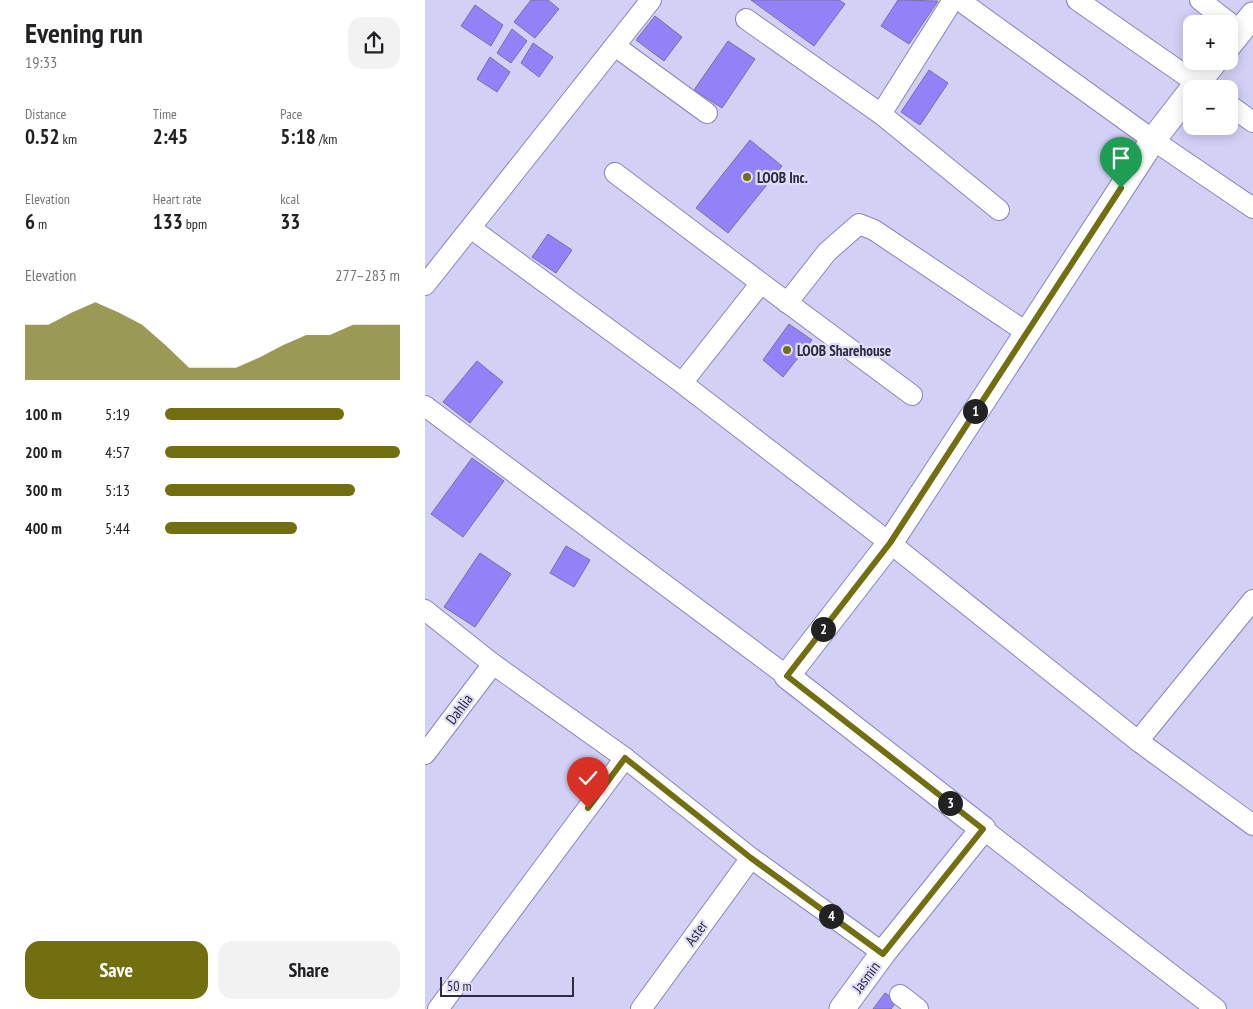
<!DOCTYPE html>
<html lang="en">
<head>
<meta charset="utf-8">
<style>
	:root { --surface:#fff; --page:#f2f2f2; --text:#202124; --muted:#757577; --accent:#716f10 }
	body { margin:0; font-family:"PT Sans Narrow",sans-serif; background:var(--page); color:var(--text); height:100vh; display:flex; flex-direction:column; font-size:19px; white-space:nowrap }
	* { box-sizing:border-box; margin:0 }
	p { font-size:16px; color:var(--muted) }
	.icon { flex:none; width:28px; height:28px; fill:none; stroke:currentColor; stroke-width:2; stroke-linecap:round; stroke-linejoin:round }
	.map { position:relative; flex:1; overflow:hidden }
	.panel { display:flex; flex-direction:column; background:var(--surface); width:425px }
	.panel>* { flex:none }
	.controls { position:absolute; left:758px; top:15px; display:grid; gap:10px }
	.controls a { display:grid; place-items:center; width:55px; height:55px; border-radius:10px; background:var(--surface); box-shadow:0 2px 12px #0003; font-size:25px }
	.scale { position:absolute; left:15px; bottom:12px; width:134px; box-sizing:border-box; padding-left:5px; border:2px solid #2d2b43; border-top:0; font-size:14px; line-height:18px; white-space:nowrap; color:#2d2b43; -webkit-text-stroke:4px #e0def7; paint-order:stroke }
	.pin { position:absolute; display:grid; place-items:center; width:42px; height:42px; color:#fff; margin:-51px -21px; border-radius:50% 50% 50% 0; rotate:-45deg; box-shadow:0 0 5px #0007 }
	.pin .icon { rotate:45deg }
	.km { position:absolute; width:25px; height:25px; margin:-12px; border-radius:50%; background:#222; color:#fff; font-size:14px; line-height:25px; text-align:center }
	.round { display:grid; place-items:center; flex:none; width:52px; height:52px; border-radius:15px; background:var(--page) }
	.overview { display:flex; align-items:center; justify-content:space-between; height:85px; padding:0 25px }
	h1 { font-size:28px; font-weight:700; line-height:38px }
	.stats { display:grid; grid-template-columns:repeat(3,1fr); gap:8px; height:85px; padding:5px 25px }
	.stats div { display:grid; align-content:center }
	.stats b { font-size:21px; font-weight:700 }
	.stats small { font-size:14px; font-weight:400 }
	.stats p { font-size:14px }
	.chart { height:140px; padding:10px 25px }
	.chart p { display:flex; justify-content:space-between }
	.chart svg { width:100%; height:90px; margin-top:5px; fill:var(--accent); opacity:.7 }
	.action { display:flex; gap:10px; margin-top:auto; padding:10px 25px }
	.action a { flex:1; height:58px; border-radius:15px; background:var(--accent); color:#fff; font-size:20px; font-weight:700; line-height:58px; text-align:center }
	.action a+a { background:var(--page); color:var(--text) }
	ul { padding:0 25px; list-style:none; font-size:16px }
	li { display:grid; grid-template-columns:80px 60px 1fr; align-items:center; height:38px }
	li i { height:12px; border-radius:6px; background:var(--accent) }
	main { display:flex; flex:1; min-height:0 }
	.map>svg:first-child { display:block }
</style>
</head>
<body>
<main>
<section class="panel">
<div class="overview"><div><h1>Evening run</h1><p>19:33</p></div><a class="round"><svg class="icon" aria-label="share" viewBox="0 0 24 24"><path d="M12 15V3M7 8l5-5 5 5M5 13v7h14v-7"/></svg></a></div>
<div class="stats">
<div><p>Distance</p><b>0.52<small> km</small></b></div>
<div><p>Time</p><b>2:45</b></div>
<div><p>Pace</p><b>5:18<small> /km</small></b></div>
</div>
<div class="stats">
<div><p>Elevation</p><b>6<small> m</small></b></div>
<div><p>Heart rate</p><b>133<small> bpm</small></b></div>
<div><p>kcal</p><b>33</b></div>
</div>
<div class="chart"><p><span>Elevation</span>277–283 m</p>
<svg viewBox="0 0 160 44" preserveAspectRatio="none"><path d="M0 44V17L10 17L20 11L30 6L40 11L50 17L60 27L70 38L80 38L90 38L100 33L110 27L120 22L130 22L140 17L150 17L160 17V44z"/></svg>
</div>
<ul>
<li><b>100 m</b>5:19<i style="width:76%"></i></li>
<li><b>200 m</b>4:57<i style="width:100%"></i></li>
<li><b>300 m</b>5:13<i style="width:81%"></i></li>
<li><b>400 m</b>5:44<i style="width:56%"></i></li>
</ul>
<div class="action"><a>Save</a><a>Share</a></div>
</section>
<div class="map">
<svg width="828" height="1009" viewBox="0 0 828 1009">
	<rect width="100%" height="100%" fill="#d2d0f5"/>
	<g fill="#9381f7" stroke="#7670a8">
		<path d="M106,0h17l11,9 -24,29 -21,-16z"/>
		<path d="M326,0h88l6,4 -31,42z"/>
		<path d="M473,0l40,1 -29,43 -28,-18z"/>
		<path d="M50,5l28,20 -12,21 -30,-20z"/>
		<path d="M230,16l27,21 -18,24 -28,-21z"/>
		<path d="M87,29l15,12 -16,22 -14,-10z"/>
		<path d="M303,41l27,18 -33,49 -28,-18z"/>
		<path d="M108,43l20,14 -14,20 -18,-14z"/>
		<path d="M65,57l20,15 -13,20 -20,-13z"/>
		<path d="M504,70l19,13 -28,42 -19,-13z"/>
		<path d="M325,140l32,26 -54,67 -32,-25z"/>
		<path d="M123,234l24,16 -16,23 -24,-16z"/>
		<path d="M364,324l23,16 -29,37 -20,-17z"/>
		<path d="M52,361l26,21 -33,41 -27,-21z"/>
		<path d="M47,458l32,23 -41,56 -32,-23z"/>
		<path d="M141,546l24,14 -16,27 -24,-14z"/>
		<path d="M55,553l31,21 -36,53 -31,-20z"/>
		<path d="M460,993l12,8 -6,8h-18z"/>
	</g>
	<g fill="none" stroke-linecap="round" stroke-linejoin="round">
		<defs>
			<g id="minor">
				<path d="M534,0l194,140 100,68"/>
				<path d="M652,0l128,89"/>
				<path d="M775,0l40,31"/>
				<path d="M321,19l135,95 118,96"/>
				<path d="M190,46l92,67"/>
				<path d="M804,105l24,17"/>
				<path d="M456,114l72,-114"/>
				<path d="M190,173l146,110"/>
				<path d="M47,229l210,154 208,160 248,198 115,84"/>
				<path d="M0,285l226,-285"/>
				<path d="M362,303l40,-51 32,-28 15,6 152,102"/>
				<path d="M257,383l79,-100 151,112"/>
				<path d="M0,406l362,270"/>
				<path d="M0,610l68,54 132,94 126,100 132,95"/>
				<path d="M713,741l115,-141"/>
				<path d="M0,754l68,-90"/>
				<path d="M558,829l233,180"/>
				<path d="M475,995l18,14"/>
				<path d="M13,1009l187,-251"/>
				<path d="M216,1009l110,-151"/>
			</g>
			<g id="tertiary">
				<path d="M804,45l24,-30"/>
				<path d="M768,89l22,-28"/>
				<path d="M417,1009l41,-56 100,-124 -196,-153 103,-133 263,-403 38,-49"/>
			</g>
		</defs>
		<use href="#minor" stroke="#8a84be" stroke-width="22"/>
		<use href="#tertiary" stroke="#8a84be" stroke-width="27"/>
		<use href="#minor" stroke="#fff" stroke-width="20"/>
		<use href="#tertiary" stroke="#fff" stroke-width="25"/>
	</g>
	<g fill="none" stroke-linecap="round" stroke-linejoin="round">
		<defs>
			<path id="route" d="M163,808l37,-50 126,100 132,96 100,-125 -196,-153 103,-133 231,-355"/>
		</defs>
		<use href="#route" stroke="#fff" stroke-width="10"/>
		<use href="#route" stroke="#716f10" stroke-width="6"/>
	</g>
	<g fill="#716f10" stroke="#e0def7" stroke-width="2">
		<circle cx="322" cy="177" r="5"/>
		<circle cx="362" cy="350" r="5"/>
	</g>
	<g text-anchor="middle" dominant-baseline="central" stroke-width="4.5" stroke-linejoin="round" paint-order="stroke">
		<g font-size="15" font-weight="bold" fill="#2d2b43" stroke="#e0def7" text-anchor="start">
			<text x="332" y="177">LOOB Inc.</text>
			<text x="372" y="350">LOOB Sharehouse</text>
		</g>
		<g font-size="15" fill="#2d2b43" stroke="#e0def7">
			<text transform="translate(34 709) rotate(-53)">Dahlia</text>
			<text transform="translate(271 933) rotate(-54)">Aster</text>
			<text transform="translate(441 977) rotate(-53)">Jasmin</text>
		</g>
	</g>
</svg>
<div class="controls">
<a>+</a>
<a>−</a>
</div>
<div class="scale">50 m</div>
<div class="pin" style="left:696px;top:188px;background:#1e9e55"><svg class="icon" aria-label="arrive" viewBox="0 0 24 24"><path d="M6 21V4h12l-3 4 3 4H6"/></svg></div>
<div class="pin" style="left:163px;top:808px;background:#d93025"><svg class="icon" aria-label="check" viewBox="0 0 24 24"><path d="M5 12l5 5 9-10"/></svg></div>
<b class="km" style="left:550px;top:411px">1</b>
<b class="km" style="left:398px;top:629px">2</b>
<b class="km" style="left:525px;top:803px">3</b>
<b class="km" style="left:406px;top:916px">4</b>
</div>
</main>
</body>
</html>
